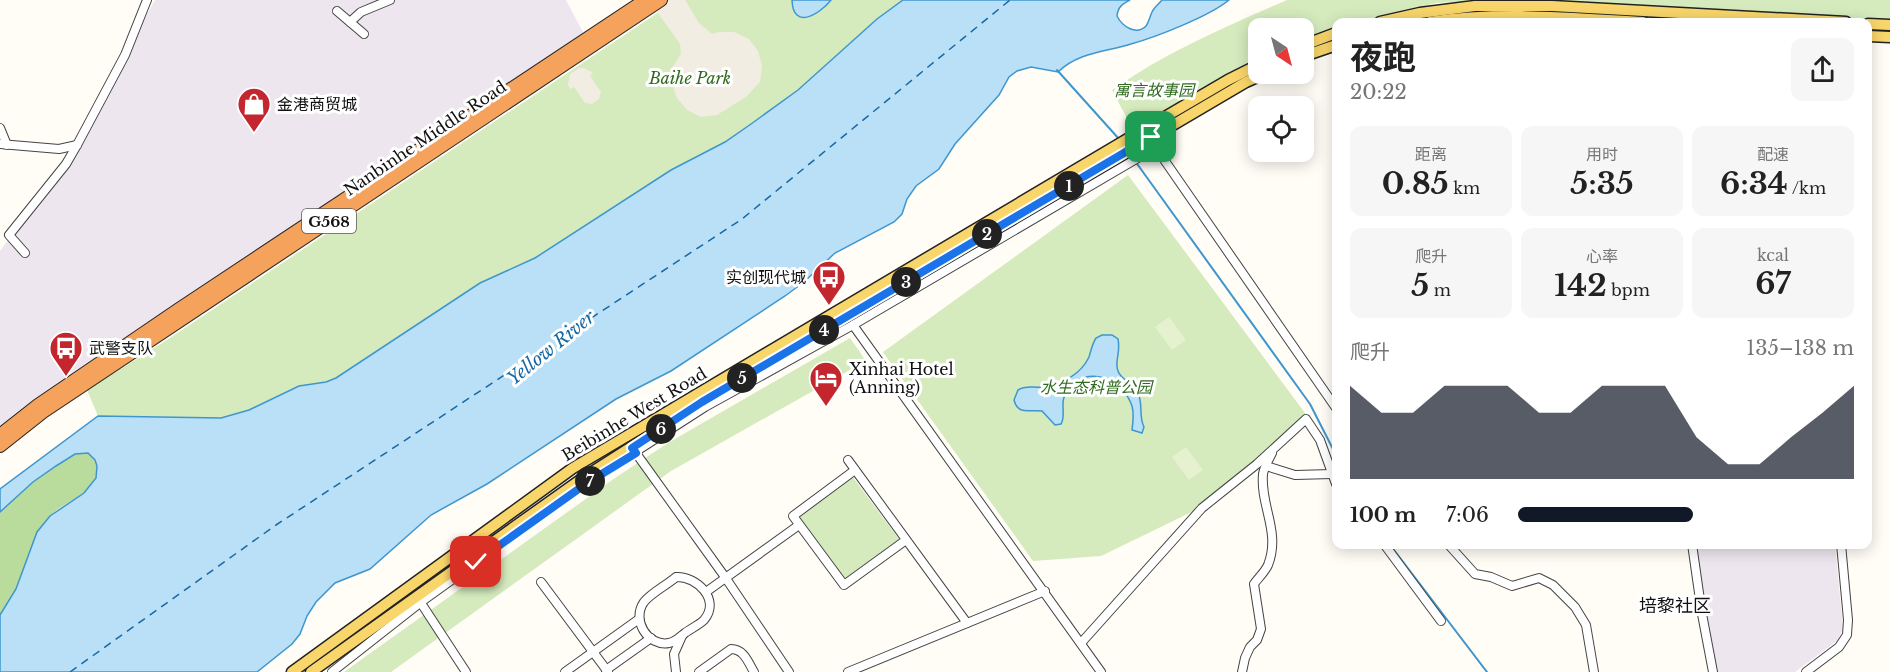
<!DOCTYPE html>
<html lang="zh">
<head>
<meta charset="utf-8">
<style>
	:root { --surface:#fff; --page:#f6f6f6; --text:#222; --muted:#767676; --accent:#111827 }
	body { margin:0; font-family:"Libre Baskerville","Noto Sans SC",serif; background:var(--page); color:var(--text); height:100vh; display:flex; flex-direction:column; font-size:22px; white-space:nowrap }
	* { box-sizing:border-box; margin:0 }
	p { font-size:20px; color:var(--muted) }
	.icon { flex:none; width:33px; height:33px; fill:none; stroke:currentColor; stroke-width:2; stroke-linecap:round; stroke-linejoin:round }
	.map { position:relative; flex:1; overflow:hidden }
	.sheet { position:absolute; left:1332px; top:18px; width:540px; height:531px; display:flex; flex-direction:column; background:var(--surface); border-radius:12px; box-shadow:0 3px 15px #0003 }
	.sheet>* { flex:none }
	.needle { width:39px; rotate:144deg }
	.tools { position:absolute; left:1248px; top:18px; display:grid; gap:12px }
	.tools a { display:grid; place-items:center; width:66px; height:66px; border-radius:12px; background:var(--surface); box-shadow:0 3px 15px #0003; font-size:30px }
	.pin { position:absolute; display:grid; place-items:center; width:51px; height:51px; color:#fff; margin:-26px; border-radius:12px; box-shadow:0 3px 9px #0006 }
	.km { position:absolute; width:30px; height:30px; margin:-15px; border-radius:50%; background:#222; color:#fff; font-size:16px; line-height:30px; text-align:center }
	.round { display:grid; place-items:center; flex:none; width:63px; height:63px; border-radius:12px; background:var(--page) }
	.summary { display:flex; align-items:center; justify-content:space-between; height:102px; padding:0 18px }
	h1 { font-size:33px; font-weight:700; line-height:45px }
	.stats { display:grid; grid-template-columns:repeat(3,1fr); gap:9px; height:102px; padding:6px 18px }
	.stats div { display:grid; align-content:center; border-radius:12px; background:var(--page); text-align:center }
	.stats b { font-size:30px; font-weight:700 }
	.stats small { font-size:16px; font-weight:400 }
	.stats p { font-size:16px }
	.chart { height:168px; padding:12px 18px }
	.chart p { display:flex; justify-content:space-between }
	.chart svg { width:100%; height:108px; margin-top:6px; fill:var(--accent); opacity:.7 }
	ul { padding:0 18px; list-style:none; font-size:20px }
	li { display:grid; grid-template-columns:96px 72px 1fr; align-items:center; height:45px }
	li i { height:15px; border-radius:8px; background:var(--accent) }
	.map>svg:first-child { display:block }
</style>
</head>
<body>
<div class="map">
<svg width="1890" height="672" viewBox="0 0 1890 672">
	<rect width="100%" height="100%" fill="#fffdf5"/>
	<g fill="#eee6ef">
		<path d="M155,0h411l18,34 -584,411v-194l65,-88z"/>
		<path d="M1697,545h138l8,84 -5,11 -43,32h-79l-6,-13z"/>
	</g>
	<g fill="#d5ebbd">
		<path d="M677,0h226l-26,19 -79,71 -47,34 -26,18 -54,28 -136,88 -55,25 -144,95 -10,4 -27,4 -50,24 -28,8 -123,-2 -11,-26 83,-52z"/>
		<path d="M1287,0h212l-63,3 -71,19h-29v8l-32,9v-11h-46v32l-125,70 -21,-40c54,-38 115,-64 175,-90z"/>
		<path d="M1558,0h332v25l-338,-19z"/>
		<path d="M1128,175l180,242 -106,90 -101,49 -68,5 -150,-209z"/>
		<path d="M850,338l16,23 -195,110 -280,201h-47l271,-194 53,-35z"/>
		<path d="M852,476l47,63 -54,39 -46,-62z"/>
	</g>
	<path fill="#b9dc9c" d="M88,453c7,7 12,14 8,24 -8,20 -33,25 -46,39 -19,19 -22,47 -33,71 -4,10 -11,19 -17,28v-103c19,-17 51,-49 74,-58 4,-1 10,-1 14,-1z"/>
	<g fill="#e6f2cf">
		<path d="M1169,317l17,23 -14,10 -17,-23z"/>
		<path d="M1186,447l17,23 -14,10 -17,-23z"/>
	</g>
	<g fill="#f1ede2">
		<path d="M661,0h24l14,23 13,11 7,-2h15l15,7 9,12 4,15 -2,16 -14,15 -29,18 -16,2 -14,-7 -10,-12 -5,-14v-16l9,-14 -1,-10 -27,-38z"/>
		<path d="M579,68h5l9,5 -3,3 11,16 -2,7 -7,5 -7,-1 -11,-16 -4,2 -2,-5 2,-10z"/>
	</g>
	<g fill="#b9e0f7" stroke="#3f96cf" stroke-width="1.5">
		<path d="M792,0h39c-11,14 -38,31 -39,0z"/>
		<path d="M903,0h227c-8,4 -12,7 -13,16 5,10 19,20 29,10 3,-4 4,-10 6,-14 2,-5 7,-8 10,-12h67c-19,16 -73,37 -98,44 -25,8 -53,8 -73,28l-27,-5 -14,4 -8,6 -10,18 -44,49 -16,25 -23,17 -9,13 -5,15 -8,8 -59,31 -31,29 -19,14 -114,75 -55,28 -129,85 -56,31 -61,54 -35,14 -19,19 -9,14 -7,18 -8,10 -35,28h-257v-57l16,-26 21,-57 13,-16 34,-23 12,-15 1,-12 -2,-6 -7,-7 -13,1 -19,12 -23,16 -33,30v-23l98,-73 123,2 28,-8 50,-24 27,-4 10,-4 144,-95 55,-25 136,-88 54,-28 26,-18 47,-34 79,-71z"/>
		<path d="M1102,335h10l6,4c3,14 -4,23 0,32 3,9 15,12 19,20 7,12 1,24 7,36l-2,6 -10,-3c1,-7 2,-17 0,-24 -9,-27 -44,-42 -64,-17 -10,13 -1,26 -7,35l-6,1 -13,-14c-12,-2 -24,5 -28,-11l4,-10c8,-5 15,-2 23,-3 20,-3 39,-11 48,-30 2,-6 3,-13 7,-19z"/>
	</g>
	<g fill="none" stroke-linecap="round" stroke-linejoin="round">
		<g stroke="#3f96cf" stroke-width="2">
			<path d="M1057,70l62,69"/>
			<path d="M1130,154l180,250 26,51"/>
			<path d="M1394,550l93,122"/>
		</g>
		<path stroke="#1768a6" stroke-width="1.5" stroke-dasharray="8 6" stroke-linecap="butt" d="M70,672l206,-147 466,-306 268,-219"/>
		<defs>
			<g id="minor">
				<path d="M337,11l27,23"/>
				<path d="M350,22l11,-10 29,-12"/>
				<path d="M0,128l7,17"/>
				<path d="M1149,134l7,14 180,260"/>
				<path d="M0,144l59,5 18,-4"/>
				<path d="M25,253l-16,-18 57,-71 11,-19 48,-90 22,-55"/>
				<path d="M853,325l248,347"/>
				<path d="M633,449l92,128 64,95"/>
				<path d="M848,460l119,163"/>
				<path d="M1266,466l29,9 37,-1"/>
				<path d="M855,470l-62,46 51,69 62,-45"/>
				<path d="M1384,544l57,77"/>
				<path d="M1448,544l27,30 16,3 21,9 27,-8 14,7 22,22 11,18 8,47"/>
				<path d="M1692,544l10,70 11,58"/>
				<path d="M676,577c21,-1 45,23 28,43 -5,5 -14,9 -19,13 -5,4 -10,9 -16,10 -21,4 -38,-23 -25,-41 7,-9 23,-17 32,-25z"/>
				<path d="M541,582l67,90"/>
				<path d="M706,592l93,-67"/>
				<path d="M419,600l47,72"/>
				<path d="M1081,643l121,-135 55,-44 49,-45 14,21 16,44"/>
				<path d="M606,670l45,-32"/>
				<path d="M332,672l89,-70 166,-119 118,-76 148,-82 290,-170"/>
				<path d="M565,672l74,-53"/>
				<path d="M676,672l-2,-18 8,-18"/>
				<path d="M699,672l32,-23c13,0 17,13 23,23"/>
				<path d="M848,672l197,-81"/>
				<path d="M1242,672l3,-14 5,-11 7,-7 4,-11 -7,-45c4,-6 11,-12 14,-19 13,-33 -8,-59 -5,-91 1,-7 6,-15 9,-21"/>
				<path d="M1806,672l33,-25 8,-12 1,-15 -7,-76"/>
			</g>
			<g id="major">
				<path d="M1380,22l40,-9 55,-7h77l294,16"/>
				<path d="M1430,22c71,-11 142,-4 213,0"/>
				<path d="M1868,24l22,1"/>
				<path d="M1868,36l22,1"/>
				<path d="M1304,45l32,-12"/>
				<path d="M1304,56l32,-11"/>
				<path d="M292,672l281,-204 573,-340 82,-48 30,-15"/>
				<path d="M311,672l272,-194 119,-76 544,-320 18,-8"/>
			</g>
			<g id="highway">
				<path d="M0,435l38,-30 141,-96 466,-309"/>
				<path d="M0,446l43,-34 618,-412"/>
			</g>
		</defs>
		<use href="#minor" stroke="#444" stroke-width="10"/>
		<use href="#major" stroke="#222" stroke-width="13"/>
		<use href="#highway" stroke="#222" stroke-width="14"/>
		<use href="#minor" stroke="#fff" stroke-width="8"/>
		<use href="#major" stroke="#f9d66b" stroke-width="10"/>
		<use href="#highway" stroke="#f5a25d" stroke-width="12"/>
	</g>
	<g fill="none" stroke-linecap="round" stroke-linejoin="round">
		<defs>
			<path id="route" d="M476,562l111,-79 49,-30 -4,-5 70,-46 449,-265"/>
		</defs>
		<use href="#route" stroke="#fff" stroke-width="12"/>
		<use href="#route" stroke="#1a73e8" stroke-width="8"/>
	</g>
	<defs>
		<symbol id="shop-pin" viewBox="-11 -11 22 30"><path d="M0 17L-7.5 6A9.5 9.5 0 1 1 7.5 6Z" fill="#c4262e" stroke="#fff"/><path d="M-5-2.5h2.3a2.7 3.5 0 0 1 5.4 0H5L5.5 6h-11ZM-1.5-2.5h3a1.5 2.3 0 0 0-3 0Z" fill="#fff"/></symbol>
		<symbol id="bus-pin" viewBox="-11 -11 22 30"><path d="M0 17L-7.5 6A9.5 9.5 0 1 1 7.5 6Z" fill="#c4262e" stroke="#fff"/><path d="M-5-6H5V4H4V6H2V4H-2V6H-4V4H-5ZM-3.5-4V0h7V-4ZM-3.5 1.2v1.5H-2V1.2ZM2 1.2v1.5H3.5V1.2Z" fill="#fff"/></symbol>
		<symbol id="hotel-pin" viewBox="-11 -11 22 30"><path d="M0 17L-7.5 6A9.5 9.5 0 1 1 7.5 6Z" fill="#c4262e" stroke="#fff"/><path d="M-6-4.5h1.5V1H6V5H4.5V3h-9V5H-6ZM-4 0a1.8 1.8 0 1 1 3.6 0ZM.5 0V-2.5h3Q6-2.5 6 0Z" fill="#fff"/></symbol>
	</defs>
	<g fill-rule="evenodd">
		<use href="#shop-pin" x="235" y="85" width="38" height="52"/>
		<use href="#bus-pin" x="810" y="258" width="38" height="52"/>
		<use href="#bus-pin" x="47" y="329" width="38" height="52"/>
		<use href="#hotel-pin" x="807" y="359" width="38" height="52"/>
	</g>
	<g text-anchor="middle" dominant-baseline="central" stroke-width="6" stroke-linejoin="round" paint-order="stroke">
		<rect fill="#fff" stroke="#585858" stroke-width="1.5" x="302" y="209" width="54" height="24" rx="4.5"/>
		<g font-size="15" font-weight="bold" fill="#111">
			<text x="329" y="221">G568</text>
		</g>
		<g font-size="16" font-style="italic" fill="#2f6b1f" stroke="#fff">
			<text x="690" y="78">Baihe Park</text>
			<text x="1154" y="90">寓言故事园</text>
			<text x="1096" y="387">水生态科普公园</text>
		</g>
		<g font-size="16" fill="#111" stroke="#fff" text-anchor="start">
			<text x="277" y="104">金港商贸城</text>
			<text x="806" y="277" text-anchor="end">实创现代城</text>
			<text x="89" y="348">武警支队</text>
			<text x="849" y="369">Xinhai Hotel<tspan x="849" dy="18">(Anning)</tspan></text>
		</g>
		<g font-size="16" fill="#111" stroke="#fff">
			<text transform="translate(425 138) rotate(-34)">Nanbinhe Middle Road</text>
			<text transform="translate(634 414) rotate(-31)">Beibinhe West Road</text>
		</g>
		<g font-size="18" font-style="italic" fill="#1768a6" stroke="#fff">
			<text transform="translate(551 348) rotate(-39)">Yellow River</text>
		</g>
		<g font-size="18" fill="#111" stroke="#fff">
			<text x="1675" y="606">培黎社区</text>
		</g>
	</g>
</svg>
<div class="tools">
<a><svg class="needle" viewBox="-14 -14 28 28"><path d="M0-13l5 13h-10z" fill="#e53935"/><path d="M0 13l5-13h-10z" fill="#767676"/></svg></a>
<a><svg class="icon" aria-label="locate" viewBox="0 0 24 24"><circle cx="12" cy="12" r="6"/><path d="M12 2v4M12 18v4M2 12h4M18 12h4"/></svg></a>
</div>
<div class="pin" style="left:1151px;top:137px;background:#1e9e55"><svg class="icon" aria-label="arrive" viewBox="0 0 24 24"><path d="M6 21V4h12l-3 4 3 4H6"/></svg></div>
<div class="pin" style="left:476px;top:562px;background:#d93025"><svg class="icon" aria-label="check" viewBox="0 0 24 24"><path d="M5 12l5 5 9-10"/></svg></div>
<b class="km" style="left:1069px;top:186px">1</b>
<b class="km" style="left:987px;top:234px">2</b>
<b class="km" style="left:906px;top:282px">3</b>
<b class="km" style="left:824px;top:330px">4</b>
<b class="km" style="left:742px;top:378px">5</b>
<b class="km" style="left:661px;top:429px">6</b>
<b class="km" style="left:590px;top:481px">7</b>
<section class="sheet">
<div class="summary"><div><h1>夜跑</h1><p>20:22</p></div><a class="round"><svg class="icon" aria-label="share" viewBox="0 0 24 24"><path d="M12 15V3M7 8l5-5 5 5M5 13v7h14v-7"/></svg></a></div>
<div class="stats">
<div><p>距离</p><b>0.85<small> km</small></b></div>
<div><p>用时</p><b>5:35</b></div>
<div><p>配速</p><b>6:34<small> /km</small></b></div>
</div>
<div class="stats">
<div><p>爬升</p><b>5<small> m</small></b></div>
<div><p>心率</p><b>142<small> bpm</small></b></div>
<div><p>kcal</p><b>67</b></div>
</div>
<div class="chart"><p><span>爬升</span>135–138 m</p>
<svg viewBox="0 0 160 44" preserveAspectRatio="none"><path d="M0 44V6L10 17L20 17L30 6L40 6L50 6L60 17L70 17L80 6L90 6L100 6L110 27L120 38L130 38L140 27L150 17L160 6V44z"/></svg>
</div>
<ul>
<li><b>100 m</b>7:06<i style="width:52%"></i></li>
</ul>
</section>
</div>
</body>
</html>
